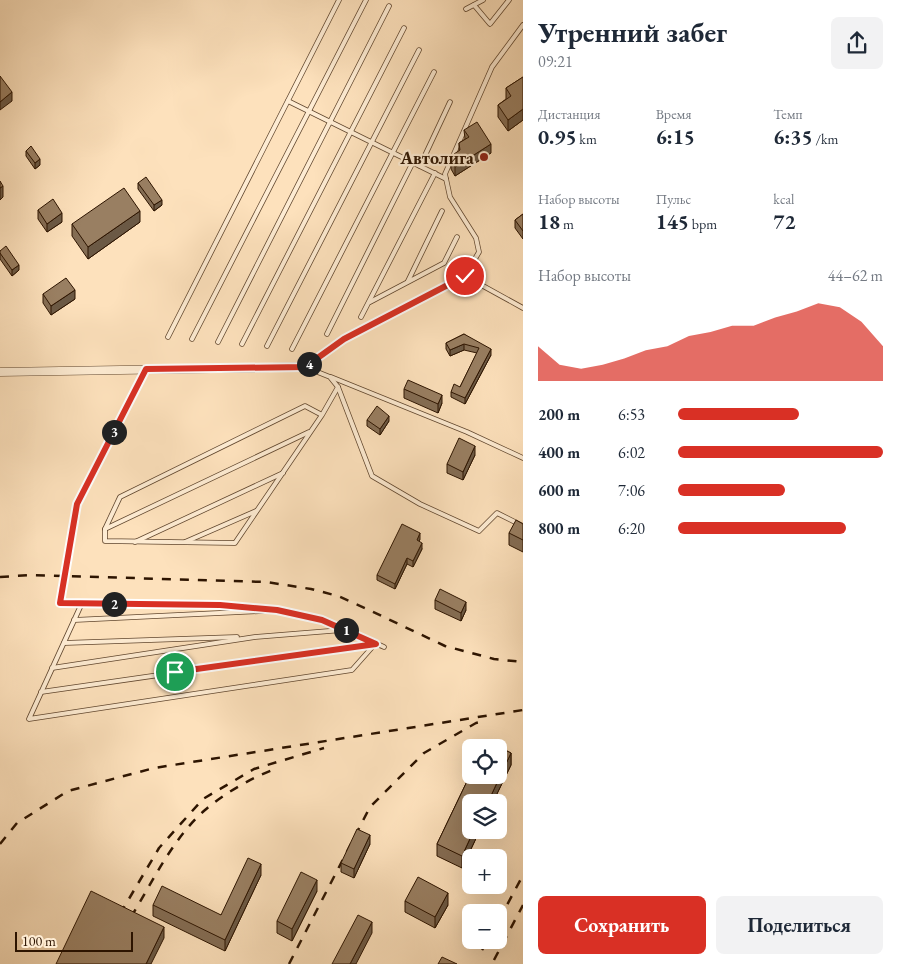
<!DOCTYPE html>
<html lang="ru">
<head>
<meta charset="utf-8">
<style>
	:root { --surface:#fff; --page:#f2f2f3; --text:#1f2937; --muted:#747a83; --accent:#d93025 }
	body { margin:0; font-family:"EB Garamond",serif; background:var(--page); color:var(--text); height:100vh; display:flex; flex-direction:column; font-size:19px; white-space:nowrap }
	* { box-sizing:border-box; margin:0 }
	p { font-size:16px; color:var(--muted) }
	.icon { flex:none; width:28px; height:28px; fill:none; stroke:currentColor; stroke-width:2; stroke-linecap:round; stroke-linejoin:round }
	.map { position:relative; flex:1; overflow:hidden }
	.drawer { display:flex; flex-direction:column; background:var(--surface); width:375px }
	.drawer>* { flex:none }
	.fabs { position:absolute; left:462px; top:739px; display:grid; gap:10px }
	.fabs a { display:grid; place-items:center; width:45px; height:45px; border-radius:8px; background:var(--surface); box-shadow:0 5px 20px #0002; font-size:25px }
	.scale { position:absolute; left:15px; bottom:12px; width:118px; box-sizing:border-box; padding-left:5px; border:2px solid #2d1400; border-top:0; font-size:14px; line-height:18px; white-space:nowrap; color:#2d1400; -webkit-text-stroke:4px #feecd3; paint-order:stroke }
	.pin { position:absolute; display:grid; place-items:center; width:42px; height:42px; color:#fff; margin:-21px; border:2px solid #fff; border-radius:50%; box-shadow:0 1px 5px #0007 }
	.km { position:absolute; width:25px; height:25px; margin:-12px; border-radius:50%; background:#222; color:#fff; font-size:14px; line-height:25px; text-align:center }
	.round { display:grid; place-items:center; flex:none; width:52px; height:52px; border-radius:8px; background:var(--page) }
	.summary { display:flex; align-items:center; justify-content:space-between; height:85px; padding:0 15px }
	h1 { font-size:28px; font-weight:700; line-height:38px }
	.metrics { display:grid; grid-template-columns:repeat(3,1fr); gap:8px; height:85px; padding:5px 15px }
	.metrics div { display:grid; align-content:center }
	.metrics b { font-size:21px; font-weight:700 }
	.metrics small { font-size:14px; font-weight:400 }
	.metrics p { font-size:14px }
	.chart { height:140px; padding:10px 15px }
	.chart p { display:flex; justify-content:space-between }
	.chart svg { width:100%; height:90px; margin-top:5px; fill:var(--accent); opacity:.7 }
	.primary-button { display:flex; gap:10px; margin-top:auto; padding:10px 15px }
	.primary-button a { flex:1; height:58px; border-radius:8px; background:var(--accent); color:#fff; font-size:20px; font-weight:700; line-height:58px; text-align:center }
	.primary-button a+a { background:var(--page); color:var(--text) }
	ul { padding:0 15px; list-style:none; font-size:16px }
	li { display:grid; grid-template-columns:80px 60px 1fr; align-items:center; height:38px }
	li i { height:12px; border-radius:6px; background:var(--accent) }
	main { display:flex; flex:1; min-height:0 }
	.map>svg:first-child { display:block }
</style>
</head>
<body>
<main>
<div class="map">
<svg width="523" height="964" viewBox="0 0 523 964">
	<rect width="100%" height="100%" fill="#fde1bc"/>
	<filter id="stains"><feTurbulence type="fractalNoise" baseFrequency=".004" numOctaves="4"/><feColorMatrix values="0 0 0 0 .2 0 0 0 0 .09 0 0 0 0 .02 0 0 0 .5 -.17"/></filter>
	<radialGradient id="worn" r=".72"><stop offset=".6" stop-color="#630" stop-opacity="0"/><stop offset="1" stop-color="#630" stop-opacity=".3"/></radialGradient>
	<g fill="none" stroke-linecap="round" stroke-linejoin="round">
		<defs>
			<g id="lane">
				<path d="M474,5l16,19 19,-24"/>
				<path d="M466,9l17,-9"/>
				<path d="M288,101l158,78"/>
				<path d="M420,166l30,-64"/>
				<path d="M465,276l58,32"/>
				<path d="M408,281l34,-70"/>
				<path d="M370,302l74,-39 13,-26"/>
				<path d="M361,317l74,-144"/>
				<path d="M327,334l86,-172"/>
				<path d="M168,337l171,-337"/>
				<path d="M192,339l174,-339"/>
				<path d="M218,342l171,-336"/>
				<path d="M242,344l162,-316"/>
				<path d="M267,346l152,-296"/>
				<path d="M292,349l142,-277"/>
				<path d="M305,367l25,10 8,10 -16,28 -87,128 -130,-2v-12l15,-32 185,-91 17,9"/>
				<path d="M305,367l39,-28 121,-63 14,-24 -3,-14 -26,-41 -5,-23 47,-107 31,-42"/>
				<path d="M145,371l-68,133 -17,99c81,1 184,-6 261,17 22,6 43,18 63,27"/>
				<path d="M331,377l136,55 56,26"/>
				<path d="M338,387l34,89 48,28 59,27 18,-18 26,13"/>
				<path d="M105,529l204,-97"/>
				<path d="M135,542l148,-69"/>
				<path d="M185,542l71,-31"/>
				<path d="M82,603l-53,116 323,-49 23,-26"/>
				<path d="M74,620l189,-9"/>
				<path d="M64,643l173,-6"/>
				<path d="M52,668l203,-31 87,-7"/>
				<path d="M41,692l334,-48"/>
			</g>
			<path id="street" d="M0,372l305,-5"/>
		</defs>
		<use href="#lane" stroke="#61472f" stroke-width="5.5"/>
		<use href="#street" stroke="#61472f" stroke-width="9"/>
		<use href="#lane" stroke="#feecd3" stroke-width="4"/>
		<use href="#street" stroke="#feecd3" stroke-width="8"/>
		<g stroke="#2d1400" stroke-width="2.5" stroke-dasharray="9 9" stroke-linecap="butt">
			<path d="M0,577l30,-2 236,7 45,7 27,7 29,13 78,37 49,13 29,3"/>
			<path d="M0,844l17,-21 51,-32 86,-23 369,-58"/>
			<path d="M120,914l39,-66 44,-49 51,-30 70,-21"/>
			<path d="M131,917c22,-36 42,-79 74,-107 18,-16 48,-33 70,-41"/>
			<path d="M499,920l24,-45"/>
			<path d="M482,950l6,-10"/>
			<path d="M494,960l29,-55"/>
			<path d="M289,964l81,-157 54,-54 52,-30 9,-2"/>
		</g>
	</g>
	<g fill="#846d54" stroke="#2d1400">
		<path d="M523,77v43l-15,11 -10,-14v-12l8,-6v-11z"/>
		<path d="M464,130l27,23 -36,23 -4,-7v-9l8,-9v-8l6,-4z"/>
		<path d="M26,151l14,14 -5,4 -9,-13z"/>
		<path d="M138,183l24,22 -8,6 -16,-22z"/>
		<path d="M38,210l24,12 -15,10 -9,-13z"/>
		<path d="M523,214v25l-8,-11v-8z"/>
		<path d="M140,222l-52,37 -16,-23v-12z"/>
		<path d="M0,251l19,19 -7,6 -12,-17z"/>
		<path d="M43,294l32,5 -24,16 -8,-12z"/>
		<path d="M464,334l27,21 -26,49 -14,-7v-5l9,-5 17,-34 -13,-3 -14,6 -4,-7v-6z"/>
		<path d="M404,389l38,14 -4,10 -34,-15z"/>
		<path d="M367,420l22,1 -9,14 -13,-9z"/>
		<path d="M475,455l-12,25 -16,-7v-9z"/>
		<path d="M523,524v28l-14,-7v-12z"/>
		<path d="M420,539l-1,2 3,8 -9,18 -6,-3 -12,25 -18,-9v-5z"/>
		<path d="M435,600l31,10 -5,11 -26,-12z"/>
		<path d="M487,741l24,12v12l-18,37h-22v28h9l-18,38 -25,-12v-12l34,-71v2h28v-27h-15z"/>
		<path d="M370,844l-16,34 -13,-6v-9z"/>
		<path d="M261,875l-36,76 -72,-35v-11l68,10z"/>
		<path d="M317,891l-25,50 -15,-8v-12z"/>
		<path d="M405,901l43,4 -13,23 -30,-16z"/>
	</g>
	<g fill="#6b5945" stroke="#2d1400">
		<path d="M12,92v9l-12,9v-8z"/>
		<path d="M523,109v11l-15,11v-11z"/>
		<path d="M491,144v9l-36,23v-9z"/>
		<path d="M40,159v6l-5,4v-6z"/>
		<path d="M3,186v11l-3,3v-12z"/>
		<path d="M162,200v5l-8,6v-6z"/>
		<path d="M140,211v11l-52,37v-12z"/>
		<path d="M62,213v9l-15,10v-8z"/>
		<path d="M19,265v5l-7,6v-6z"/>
		<path d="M75,290v9l-24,16v-9z"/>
		<path d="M464,344v6l-14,6v-6z"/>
		<path d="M491,349v6l-26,49v-6z"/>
		<path d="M442,395v8l-4,10v-9z"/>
		<path d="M389,416v5l-9,14v-6z"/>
		<path d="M475,446v9l-12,25v-8z"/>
		<path d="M420,533v6l-3,7v-6z"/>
		<path d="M422,543v6l-9,18v-6z"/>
		<path d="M407,558v6l-12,25v-5z"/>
		<path d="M466,602v8l-5,11v-8z"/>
		<path d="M511,753v12l-18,37h-5z"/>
		<path d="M474,830h6l-18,38v-12z"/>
		<path d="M370,835v9l-16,34v-9z"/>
		<path d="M261,864v11l-36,76v-11z"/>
		<path d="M317,880v11l-25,50v-12z"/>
		<path d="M448,893v12l-13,23v-11z"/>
		<path d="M372,922v11l-16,31h-6z"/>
		<path d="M164,927v11l-13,26h-5z"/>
	</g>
	<g fill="#997f62" stroke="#2d1400">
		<path d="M0,76l12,16 -12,10z"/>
		<path d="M523,77v32l-15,11 -10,-15 13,-9 -5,-8z"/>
		<path d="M477,122l14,22 -36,23 -4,-7 3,-6 6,-4 -1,-7 10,-6 -5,-7z"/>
		<path d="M31,146l9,13 -5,4 -9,-12z"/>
		<path d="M146,177l16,23 -8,5 -16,-22z"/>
		<path d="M0,181l3,5 -3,2z"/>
		<path d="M124,188l16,23 -52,36 -16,-23z"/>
		<path d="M53,199l9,14 -15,11 -9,-14z"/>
		<path d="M523,214v17l-8,-11z"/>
		<path d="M6,246l13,19 -7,5 -12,-17v-2z"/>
		<path d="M66,278l9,12 -24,16 -8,-12z"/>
		<path d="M464,334l27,15 -26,49 -14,-6 3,-8 6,3 19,-39 -15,-4 -14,6 -4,-7z"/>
		<path d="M408,380l34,15 -4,9 -34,-15z"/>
		<path d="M377,406l12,10 -9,13 -13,-9z"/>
		<path d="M459,438l16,8 -12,26 -16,-8z"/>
		<path d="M516,520l7,4v16l-14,-7z"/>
		<path d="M402,524l18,9 -3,7 5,3 -9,18 -6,-3 -12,26 -18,-9z"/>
		<path d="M440,589l26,13 -5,11 -26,-13z"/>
		<path d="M487,741l24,12 -23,49h-17v28h3l-12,26 -25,-12 34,-71v2h28v-27h-15z"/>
		<path d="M357,829l13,6 -16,34 -13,-6z"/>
		<path d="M248,858l13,6 -36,76 -72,-35 9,-19 59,29z"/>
		<path d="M301,872l16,8 -25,49 -15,-8z"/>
		<path d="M418,877l30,16 -13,24 -30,-16z"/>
		<path d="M91,891l73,36 -18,37h-90z"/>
		<path d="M358,915l14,7 -22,42h-18z"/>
		<path d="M442,957l15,7h-19z"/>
	</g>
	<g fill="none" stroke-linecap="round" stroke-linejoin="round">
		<defs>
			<path id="route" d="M175,672l201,-28 -54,-24 -45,-10 -57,-5 -160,-2 17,-99 69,-135 159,-2 39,-28 121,-63"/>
		</defs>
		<use href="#route" stroke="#fff" stroke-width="10"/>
		<use href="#route" stroke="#d93025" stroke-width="6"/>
	</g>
	<circle fill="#8f2418" stroke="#feecd3" stroke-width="2" cx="484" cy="157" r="5"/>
	<g text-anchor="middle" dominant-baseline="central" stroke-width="4.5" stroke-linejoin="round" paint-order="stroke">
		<g font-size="18" font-weight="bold" fill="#2d1400" stroke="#feecd3" text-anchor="end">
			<text x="474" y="157">Автолига</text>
		</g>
	</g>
	<rect width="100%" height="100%" filter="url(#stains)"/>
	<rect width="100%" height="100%" fill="url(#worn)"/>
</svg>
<div class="fabs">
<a><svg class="icon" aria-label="locate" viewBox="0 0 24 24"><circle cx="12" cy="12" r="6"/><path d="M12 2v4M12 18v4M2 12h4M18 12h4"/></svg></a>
<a><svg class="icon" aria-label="layers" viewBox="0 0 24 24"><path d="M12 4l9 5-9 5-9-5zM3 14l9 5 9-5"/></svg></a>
<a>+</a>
<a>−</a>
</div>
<div class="scale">100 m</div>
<div class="pin" style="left:175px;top:672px;background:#1e9e55"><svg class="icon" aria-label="arrive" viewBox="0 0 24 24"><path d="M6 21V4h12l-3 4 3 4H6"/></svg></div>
<div class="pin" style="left:465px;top:276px;background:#d93025"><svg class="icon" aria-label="check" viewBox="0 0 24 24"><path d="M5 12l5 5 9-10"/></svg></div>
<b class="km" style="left:346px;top:630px">1</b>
<b class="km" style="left:114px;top:604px">2</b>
<b class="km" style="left:114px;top:432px">3</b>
<b class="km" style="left:309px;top:364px">4</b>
</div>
<section class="drawer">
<div class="summary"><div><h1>Утренний забег</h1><p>09:21</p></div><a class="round"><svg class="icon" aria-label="share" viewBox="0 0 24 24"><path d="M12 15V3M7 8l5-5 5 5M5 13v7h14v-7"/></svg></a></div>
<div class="metrics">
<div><p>Дистанция</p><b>0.95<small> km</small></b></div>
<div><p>Время</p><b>6:15</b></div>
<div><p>Темп</p><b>6:35<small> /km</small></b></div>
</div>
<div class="metrics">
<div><p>Набор высоты</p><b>18<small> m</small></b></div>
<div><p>Пульс</p><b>145<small> bpm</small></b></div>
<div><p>kcal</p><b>72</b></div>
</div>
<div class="chart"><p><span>Набор высоты</span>44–62 m</p>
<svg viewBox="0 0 160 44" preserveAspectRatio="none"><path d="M0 44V27L10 36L20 38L30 36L40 33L50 29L60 27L70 22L80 20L90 17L100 17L110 13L120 10L130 6L140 8L150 15L160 27V44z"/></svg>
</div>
<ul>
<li><b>200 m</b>6:53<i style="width:59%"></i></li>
<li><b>400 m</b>6:02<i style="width:100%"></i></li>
<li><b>600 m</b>7:06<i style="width:52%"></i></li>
<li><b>800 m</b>6:20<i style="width:82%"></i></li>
</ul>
<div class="primary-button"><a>Сохранить</a><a>Поделиться</a></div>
</section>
</main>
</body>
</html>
